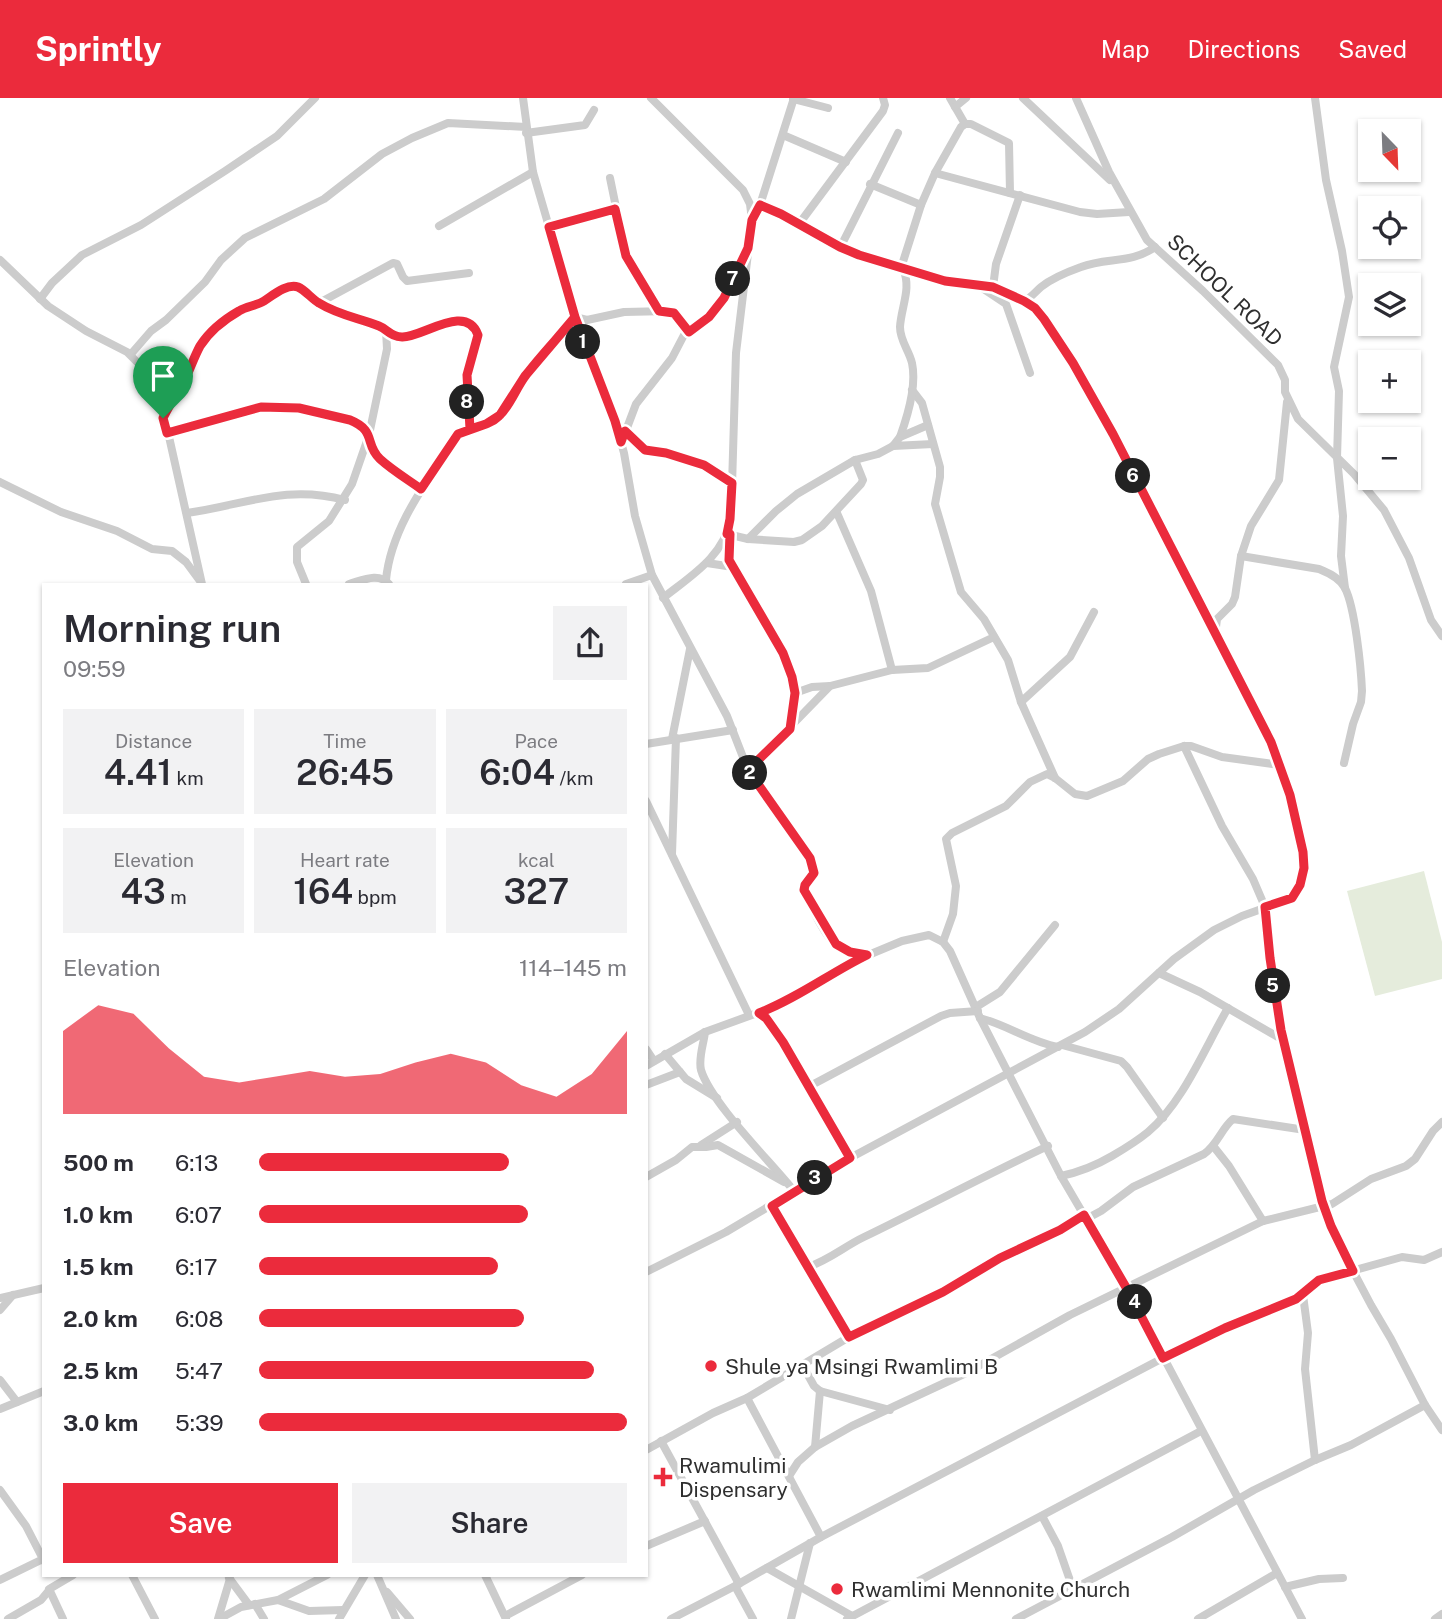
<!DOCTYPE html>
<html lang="en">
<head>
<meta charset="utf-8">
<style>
	:root { --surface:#fff; --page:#f2f2f3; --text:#2b2b33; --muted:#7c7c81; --accent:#eb2b3c }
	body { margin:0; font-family:"Public Sans",sans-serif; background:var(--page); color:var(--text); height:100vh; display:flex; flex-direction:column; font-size:26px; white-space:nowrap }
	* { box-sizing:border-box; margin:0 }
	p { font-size:23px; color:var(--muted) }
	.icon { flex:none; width:38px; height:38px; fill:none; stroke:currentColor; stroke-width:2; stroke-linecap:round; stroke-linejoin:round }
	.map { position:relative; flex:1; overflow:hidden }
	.details { position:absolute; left:42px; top:485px; width:606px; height:994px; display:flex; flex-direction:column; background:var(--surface); border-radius:0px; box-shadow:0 2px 5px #0004 }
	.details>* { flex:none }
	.needle { width:46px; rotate:157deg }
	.tools { position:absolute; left:1358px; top:21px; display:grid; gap:14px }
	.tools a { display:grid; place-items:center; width:63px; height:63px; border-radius:0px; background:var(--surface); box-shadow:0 2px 5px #0004; font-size:35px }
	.pin { position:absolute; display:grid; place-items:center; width:60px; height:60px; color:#fff; margin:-72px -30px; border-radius:50% 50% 50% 0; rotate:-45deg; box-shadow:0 0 7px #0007 }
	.pin .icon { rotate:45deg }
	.km { position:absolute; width:35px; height:35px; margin:-18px; border-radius:50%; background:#222; color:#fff; font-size:19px; line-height:35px; text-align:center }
	.round { display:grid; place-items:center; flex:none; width:74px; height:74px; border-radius:0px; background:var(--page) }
	.headline { display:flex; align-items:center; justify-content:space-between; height:119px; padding:0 21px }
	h1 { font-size:38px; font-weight:600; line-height:52px }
	.metrics { display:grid; grid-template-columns:repeat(3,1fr); gap:10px; height:119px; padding:7px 21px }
	.metrics div { display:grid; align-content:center; border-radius:0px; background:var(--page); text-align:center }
	.metrics b { font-size:35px; font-weight:600 }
	.metrics small { font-size:19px; font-weight:400 }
	.metrics p { font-size:19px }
	.chart { height:196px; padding:14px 21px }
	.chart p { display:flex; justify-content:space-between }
	.chart svg { width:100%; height:126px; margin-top:7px; fill:var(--accent); opacity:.7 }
	.button { display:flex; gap:14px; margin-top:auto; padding:14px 21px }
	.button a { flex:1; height:80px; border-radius:0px; background:var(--accent); color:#fff; font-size:28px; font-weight:600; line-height:80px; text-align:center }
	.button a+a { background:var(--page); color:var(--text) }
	ul { padding:0 21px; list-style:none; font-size:23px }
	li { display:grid; grid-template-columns:112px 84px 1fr; align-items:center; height:52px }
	li i { height:18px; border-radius:9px; background:var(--accent) }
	header { display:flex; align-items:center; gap:42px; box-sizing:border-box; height:98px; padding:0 35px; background:var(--accent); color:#fff }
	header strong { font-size:33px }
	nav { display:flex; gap:38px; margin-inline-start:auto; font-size:24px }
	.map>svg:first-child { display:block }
</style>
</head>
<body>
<header>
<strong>Sprintly</strong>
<nav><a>Map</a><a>Directions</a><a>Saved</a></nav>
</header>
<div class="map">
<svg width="1442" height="1521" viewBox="0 0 1442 1521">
	<rect width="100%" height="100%" fill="#fff"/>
	<path fill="#e5ecdc" d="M1424,773l18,71v37l-67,17 -28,-105z"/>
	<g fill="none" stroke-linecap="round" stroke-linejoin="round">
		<g stroke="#ccc" stroke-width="8">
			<path d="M523,0l10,74 49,168 33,81 9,32 11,63 17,59 75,141 21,54 40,54 25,40 1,9 -10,17c6,15 22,49 35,58 8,5 18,6 28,7"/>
			<path d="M651,0l92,92 7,14 2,16 -16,133 -5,166c-8,38 -39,56 -68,79"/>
			<path d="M950,0l15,26"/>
			<path d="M1023,0l87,82"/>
			<path d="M1076,0l33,74 38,68 56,51 75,74 7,15v12l13,27 56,55 30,36 25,48 22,62 11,16"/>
			<path d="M1315,0l11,82 16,71 7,46 -15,70 5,24 -2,67 6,58 -2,40 4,32"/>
			<path d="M793,1l35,9"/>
			<path d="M955,9l11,-9"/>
			<path d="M526,35l59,-8 9,-15"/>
			<path d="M783,37l63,27"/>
			<path d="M935,75l145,39 17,2 32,-2"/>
			<path d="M610,80l16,78 33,55"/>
			<path d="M870,86l51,21"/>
			<path d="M752,122l8,-15 34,-107"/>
			<path d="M799,126l84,-113 2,-6 -2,-7"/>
			<path d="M439,128l94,-54"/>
			<path d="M549,129l66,-18"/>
			<path d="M840,150l58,-115"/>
			<path d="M0,162l48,46 38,25 41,21 19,19 15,30 41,183"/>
			<path d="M901,170l20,-63 14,-32 26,-46 4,-3h6l38,19 1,50"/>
			<path d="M993,189l3,-23 24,-69"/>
			<path d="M982,190l24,16 24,69"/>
			<path d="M40,201l12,-16 30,-28 59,-30 84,-54 52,-35 38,-38"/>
			<path d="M1024,203c8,-4 11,-9 17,-14 11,-9 26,-15 40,-20 26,-10 50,-3 74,-20"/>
			<path d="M319,205l74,-40 4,1 6,13 4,4 62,-8"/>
			<path d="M388,235c5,2 11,5 17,4 25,-3 47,-27 71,-8l2,11 -11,35 2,54"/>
			<path d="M131,256l20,-23 15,-11 39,-38 16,-22 24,-22 79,-39 58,-45 30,-16 36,-15 78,4"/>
			<path d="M912,292l10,13 18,64v10l-5,27 26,88 23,27 24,41 13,42 34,76"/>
			<path d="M163,320l19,-32 18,-39 10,-13 31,-25 19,-5 30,-17 11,2 18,14 21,11 46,16 1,19 -18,86 -17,49 -23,37 -32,26v15l9,22"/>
			<path d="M625,333l20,19 21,3 38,12 28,18"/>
			<path d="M167,335l94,-26 20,-1 47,8 22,6 14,8 5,7 6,19 46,35"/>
			<path d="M900,339c8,-22 17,-51 12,-74 -3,-13 -12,-22 -12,-36 1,-20 12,-39 3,-58"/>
			<path d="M622,343l14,-37 36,-46 12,-23 25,-18 15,-19 22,-44"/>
			<path d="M893,348l40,-2"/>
			<path d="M0,384l61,30 56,19 35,18 20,2 14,11 14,19"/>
			<path d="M187,415c58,-8 98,-29 158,-13"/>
			<path d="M837,415l34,78 21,79"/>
			<path d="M727,436l21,5 46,3 8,-2 20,-14 39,-42 2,-4 -8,-20"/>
			<path d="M729,437v25l54,93 9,24 3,16 -4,36"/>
			<path d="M748,441l28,-28 21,-17 58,-34 23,-6 15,-8 7,-9 28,-12"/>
			<path d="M1241,458l78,13c10,4 21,9 26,19 10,20 16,79 17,103l-1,11 -8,22 -9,39"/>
			<path d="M707,465l26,4"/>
			<path d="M386,482c5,-53 42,-100 70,-143l9,-6 21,-7 14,-9 25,-39 50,-59 12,3 37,-8 45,-1 9,6 11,15"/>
			<path d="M349,486c14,-4 30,-12 40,0"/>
			<path d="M626,486l26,-9"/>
			<path d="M1215,537l2,-16 15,-15 3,-7 6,-41 10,-30 28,-46 8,-78"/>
			<path d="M795,595l17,-6 18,-1"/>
			<path d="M1021,604l49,-45 24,-45"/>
			<path d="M672,641l18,-90"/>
			<path d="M646,646l87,-14"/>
			<path d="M1184,648l38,80 31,53 12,28 5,51 11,72 43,177 18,43 29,55 20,34 34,66 17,25"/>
			<path d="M748,672l82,-84 62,-16 36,-2 66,-31"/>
			<path d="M646,703l103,214"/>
			<path d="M672,756l4,-116"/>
			<path d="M943,844l10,-28 3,-28 -10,-47 6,-6 54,-27 24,-24 17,-8 8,4 20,16 12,2 36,-15 25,-22 11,-5 25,-8h7l31,11 58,8"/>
			<path d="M1159,875l41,19 83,48"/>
			<path d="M976,909l24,-15 55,-67"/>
			<path d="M759,915l7,5 44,68 40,72"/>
			<path d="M980,920c27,7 51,24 78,29"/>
			<path d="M705,934c-1,11 -7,26 -4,38 10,33 70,92 93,121"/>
			<path d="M1062,947l59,16 6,6 36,51"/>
			<path d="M646,951l8,12"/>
			<path d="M665,956l21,25 31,19"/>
			<path d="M646,968l59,-34 80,-29 69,-42 48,-20 27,-6 14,7 7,9 30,67 81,158 68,116 173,327"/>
			<path d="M646,987l34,-13"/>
			<path d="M810,988l131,-70 9,-3 28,-2"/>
			<path d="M701,1047l36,-23"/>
			<path d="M1214,1049l15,19 34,55"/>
			<path d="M1061,1078c19,-4 34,-10 51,-20 12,-7 25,-15 36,-24 35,-29 57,-85 80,-124"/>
			<path d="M646,1079l30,-17 16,-13h14l12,-2 66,37"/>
			<path d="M772,1108l77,131"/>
			<path d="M1086,1121l15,-8 32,-24 71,-33c14,-10 17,-25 29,-35l72,11"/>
			<path d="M808,1169c21,-7 37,-21 56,-30 62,-30 122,-62 184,-91"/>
			<path d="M646,1174l80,-40 124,-74 235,-126 34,-23 55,-50 40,-29 28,-14 50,-18 8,-13 4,-17 -1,-16 -13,-57 -19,-53 -158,-308 -21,-39 -48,-76c-31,-36 -61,-29 -102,-39 -29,-6 -75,-19 -101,-32 -28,-13 -52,-31 -81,-43"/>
			<path d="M1303,1197l5,38 -3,36 10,91"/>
			<path d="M0,1200l44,-10"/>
			<path d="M0,1212l13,-15"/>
			<path d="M803,1268l11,20 6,5 70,19"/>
			<path d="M0,1282l17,22"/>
			<path d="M747,1300l74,139"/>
			<path d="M0,1311l44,-18"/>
			<path d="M661,1343l78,143"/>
			<path d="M815,1349l5,-56"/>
			<path d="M646,1352l67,-37 34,-15 102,-61 94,-45 57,-34 60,-28 24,-15"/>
			<path d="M789,1378l9,-14 17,-15 37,-21 114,-53 104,-58 193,-94 69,-17 39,-25 35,-13 9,-7 18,-28 9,-9"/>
			<path d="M0,1392l26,36 18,35"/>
			<path d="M1042,1418l16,30 15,43"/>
			<path d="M646,1448l59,-25"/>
			<path d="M767,1470l85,48"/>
			<path d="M132,1477l23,44"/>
			<path d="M377,1477l19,44"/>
			<path d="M485,1477l21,44"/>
			<path d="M229,1480l20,27"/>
			<path d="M0,1482l43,-21"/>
			<path d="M735,1488l18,33"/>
			<path d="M1285,1489l34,-8 24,-1"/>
			<path d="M49,1491l14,30"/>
			<path d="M387,1494l23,27"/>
			<path d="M278,1502l31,11 34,-1"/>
			<path d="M255,1506l9,15"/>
			<path d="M505,1518l77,-41"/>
			<path d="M8,1521l33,-19 10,-12 22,-13"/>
			<path d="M218,1521l12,-40"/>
			<path d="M219,1521l22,-12 37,-7 49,-25"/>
			<path d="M339,1521l26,-44"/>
			<path d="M671,1521l64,-33 86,-49 342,-179 62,-30 71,-29 23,-19 83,-23 22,3 18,-8"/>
			<path d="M791,1521l19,-76"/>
			<path d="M847,1521l354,-188"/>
			<path d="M1016,1521l156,-82 82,-47 61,-30 36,-15 74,-40"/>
			<path d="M1198,1521l79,-46"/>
			<path d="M1435,1521l7,-5"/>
		</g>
	</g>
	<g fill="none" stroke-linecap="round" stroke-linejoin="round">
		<defs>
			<path id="route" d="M163,320l4,15 94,-26 38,1 51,12c27,11 14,24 30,39 12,11 27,20 41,30l37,-55 28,-10 14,-9 25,-39 50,-59 40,104 6,21 4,-11 20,19 21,3 38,12 28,18 -2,36 -3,15h3l-1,26 54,93 9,24 3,16 -5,36 -42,41 62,88 4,15 -9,12 -1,5 32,54 14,8 17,3c-37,18 -69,43 -108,58l7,5 17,24 67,116 -78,48 77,131 94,-45 57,-34 60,-28 24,-15 43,74 36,69 62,-30 71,-29 23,-19 34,-9 -22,-45 -9,-25 -41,-171 -11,-72 -5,-51 27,-9 8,-13 4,-17 -1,-16 -13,-57 -19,-53 -158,-308 -40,-71 -29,-44 -9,-11 -11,-7 -31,-14 -48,-6 -86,-26 -19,-8 -59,-33 -21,-9 -8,15 -4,28 -24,50 -15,19 -20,15 -15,-19 -15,-2 -33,-55 -11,-47 -66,18 26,90c-16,20 -34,38 -49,58 -10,13 -16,31 -27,41 -8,8 -19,10 -29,13l-3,-54 11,-40c-12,-33 -56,3 -76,2 -11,0 -15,-8 -23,-11 -20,-8 -41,-11 -60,-23 -7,-4 -14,-13 -21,-16 -11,-4 -26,9 -34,14 -8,5 -17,5 -25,10 -14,8 -30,21 -39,35 -7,13 -11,27 -18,39 -7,11 -13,21 -19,33"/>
		</defs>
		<use href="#route" stroke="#fff" stroke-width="14"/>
		<use href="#route" stroke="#eb2b3c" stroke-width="9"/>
	</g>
	<g fill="#eb2b3c" stroke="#fff" stroke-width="2.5">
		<circle cx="711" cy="1268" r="7"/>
		<path d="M659.5 1368.5h7v7h7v7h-7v7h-7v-7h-7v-7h7z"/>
		<circle cx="837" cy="1491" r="7"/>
	</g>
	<g text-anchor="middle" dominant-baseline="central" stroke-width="7" stroke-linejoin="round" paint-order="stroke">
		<g font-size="21" fill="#2f2f2f" stroke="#fff">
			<text transform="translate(1225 192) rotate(44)">SCHOOL ROAD</text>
		</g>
		<g font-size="21" fill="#2f2f2f" stroke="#fff" text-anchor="start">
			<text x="725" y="1268">Shule ya Msingi Rwamlimi B</text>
			<text x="679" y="1367">Rwamulimi<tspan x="679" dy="24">Dispensary</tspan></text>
			<text x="851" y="1491">Rwamlimi Mennonite Church</text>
		</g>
	</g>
</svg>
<div class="tools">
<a><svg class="needle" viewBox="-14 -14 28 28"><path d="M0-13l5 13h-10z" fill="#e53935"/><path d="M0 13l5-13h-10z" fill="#7c7c81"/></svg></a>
<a><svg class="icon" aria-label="locate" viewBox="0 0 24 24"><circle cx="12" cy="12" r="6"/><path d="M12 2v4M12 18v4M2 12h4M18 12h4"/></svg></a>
<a><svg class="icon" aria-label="layers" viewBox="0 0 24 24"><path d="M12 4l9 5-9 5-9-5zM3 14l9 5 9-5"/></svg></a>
<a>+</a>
<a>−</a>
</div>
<div class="pin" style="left:163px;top:320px;background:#1e9e55"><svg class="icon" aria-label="arrive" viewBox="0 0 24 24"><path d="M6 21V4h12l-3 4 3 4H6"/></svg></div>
<b class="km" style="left:583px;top:244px">1</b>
<b class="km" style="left:750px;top:675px">2</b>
<b class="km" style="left:815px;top:1080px">3</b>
<b class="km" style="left:1135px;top:1204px">4</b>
<b class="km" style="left:1273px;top:888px">5</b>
<b class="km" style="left:1133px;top:378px">6</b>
<b class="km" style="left:733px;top:181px">7</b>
<b class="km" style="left:467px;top:304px">8</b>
<section class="details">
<div class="headline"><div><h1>Morning run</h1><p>09:59</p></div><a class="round"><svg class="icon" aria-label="share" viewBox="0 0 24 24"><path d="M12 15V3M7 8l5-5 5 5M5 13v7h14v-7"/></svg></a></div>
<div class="metrics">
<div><p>Distance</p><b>4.41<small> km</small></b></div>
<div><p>Time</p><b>26:45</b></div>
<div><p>Pace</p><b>6:04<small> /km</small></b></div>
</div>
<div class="metrics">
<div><p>Elevation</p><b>43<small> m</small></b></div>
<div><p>Heart rate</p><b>164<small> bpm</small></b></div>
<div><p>kcal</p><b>327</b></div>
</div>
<div class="chart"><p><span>Elevation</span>114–145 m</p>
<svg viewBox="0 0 160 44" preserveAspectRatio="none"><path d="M0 44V15L10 6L20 9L30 21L40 31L50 33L60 31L70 29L80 31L90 30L100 26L110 23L120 26L130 34L140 38L150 30L160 15V44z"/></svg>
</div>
<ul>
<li><b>500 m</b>6:13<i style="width:68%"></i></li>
<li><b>1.0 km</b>6:07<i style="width:73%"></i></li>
<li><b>1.5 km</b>6:17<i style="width:65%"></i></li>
<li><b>2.0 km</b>6:08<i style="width:72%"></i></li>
<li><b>2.5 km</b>5:47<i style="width:91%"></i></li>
<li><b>3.0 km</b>5:39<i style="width:100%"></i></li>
</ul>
<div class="button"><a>Save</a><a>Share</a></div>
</section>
</div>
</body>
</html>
